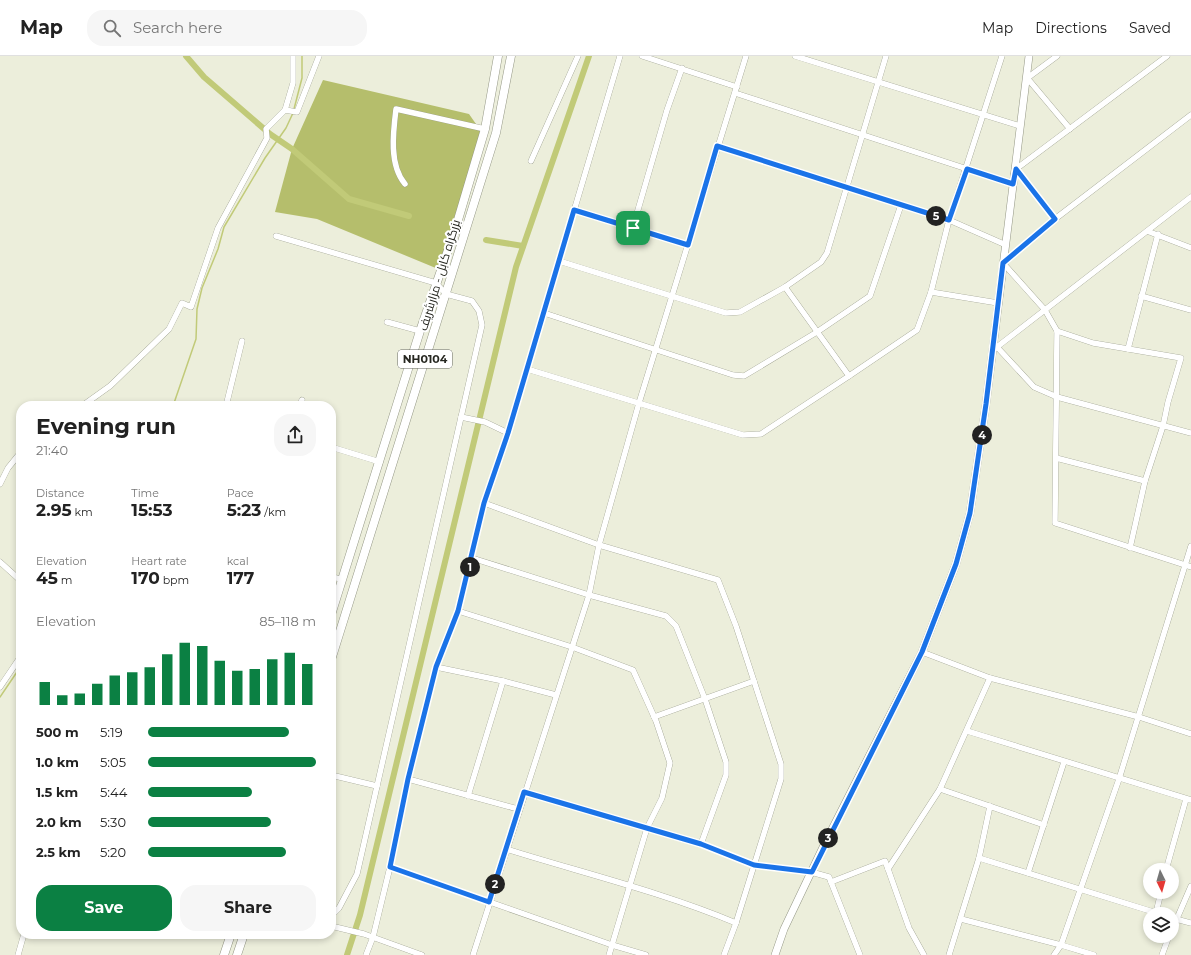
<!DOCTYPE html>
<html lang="en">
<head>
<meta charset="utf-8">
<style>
	:root { --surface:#fff; --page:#f6f6f6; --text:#222; --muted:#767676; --line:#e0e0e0; --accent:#0b8043 }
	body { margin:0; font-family:Montserrat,Cairo,sans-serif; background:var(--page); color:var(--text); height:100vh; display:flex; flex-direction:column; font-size:15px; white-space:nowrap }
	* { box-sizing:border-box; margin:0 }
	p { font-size:13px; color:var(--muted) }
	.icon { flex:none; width:22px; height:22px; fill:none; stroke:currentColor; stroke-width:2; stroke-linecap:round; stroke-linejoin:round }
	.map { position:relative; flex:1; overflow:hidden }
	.details { position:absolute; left:16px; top:345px; width:320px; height:538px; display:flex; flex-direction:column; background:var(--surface); border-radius:16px; box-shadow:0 2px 6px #0003 }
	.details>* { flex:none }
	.needle { width:26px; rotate:175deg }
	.tools { position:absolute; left:1143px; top:807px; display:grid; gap:8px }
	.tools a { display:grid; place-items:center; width:36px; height:36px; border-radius:50%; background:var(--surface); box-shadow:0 2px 6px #0003; font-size:20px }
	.pin { position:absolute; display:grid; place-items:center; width:34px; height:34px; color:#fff; margin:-17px; border-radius:8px; box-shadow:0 2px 6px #0006 }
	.km { position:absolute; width:20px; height:20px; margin:-10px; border-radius:50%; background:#222; color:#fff; font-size:11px; line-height:20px; text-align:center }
	.round { display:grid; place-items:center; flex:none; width:42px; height:42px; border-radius:16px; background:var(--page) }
	.summary { display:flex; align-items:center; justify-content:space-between; height:68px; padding:0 20px }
	h1 { font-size:22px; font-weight:700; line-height:30px }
	.figures { display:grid; grid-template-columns:repeat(3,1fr); gap:6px; height:68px; padding:4px 20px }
	.figures div { display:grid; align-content:center }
	.figures b { font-size:17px; font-weight:700 }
	.figures small { font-size:11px; font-weight:400 }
	.figures p { font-size:11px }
	.chart { height:112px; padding:8px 20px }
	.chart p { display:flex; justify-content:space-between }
	.chart svg { width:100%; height:72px; margin-top:4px; stroke:var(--accent); stroke-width:6 }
	.button { display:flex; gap:8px; margin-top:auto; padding:8px 20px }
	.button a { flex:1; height:46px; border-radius:16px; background:var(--accent); color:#fff; font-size:16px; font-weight:700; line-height:46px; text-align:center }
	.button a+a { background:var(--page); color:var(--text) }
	ul { padding:0 20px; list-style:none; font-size:13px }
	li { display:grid; grid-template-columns:64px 48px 1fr; align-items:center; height:30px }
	li i { height:10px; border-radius:5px; background:var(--accent) }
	header { display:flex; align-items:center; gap:24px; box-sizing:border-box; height:56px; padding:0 20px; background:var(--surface); border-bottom:1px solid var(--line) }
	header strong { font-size:19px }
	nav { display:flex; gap:22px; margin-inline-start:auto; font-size:14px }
	.search { width:280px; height:36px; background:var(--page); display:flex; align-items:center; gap:10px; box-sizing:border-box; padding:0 14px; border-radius:16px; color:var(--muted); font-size:15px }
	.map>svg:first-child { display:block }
</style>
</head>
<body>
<header>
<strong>Map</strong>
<div class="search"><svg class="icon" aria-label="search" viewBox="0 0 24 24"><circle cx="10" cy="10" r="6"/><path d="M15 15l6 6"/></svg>Search here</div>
<nav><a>Map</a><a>Directions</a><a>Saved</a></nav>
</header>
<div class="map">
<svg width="1191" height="899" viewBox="0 0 1191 899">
	<rect width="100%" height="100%" fill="#eceedb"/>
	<path fill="#b5be6c" d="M323,24l146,34 14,20 -40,137 -126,-52 -42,-7 17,-63z"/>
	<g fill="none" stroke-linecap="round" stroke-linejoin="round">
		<g stroke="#c1ca78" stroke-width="1.5">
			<path d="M294,53l8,-31v-22"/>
			<path d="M173,350l23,-67 1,-30 5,-21 16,-39 6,-22 41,-69 21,-30 7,-15"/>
			<path d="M0,641l21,-31"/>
		</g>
		<g stroke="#c1ca78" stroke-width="6">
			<path d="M186,0l18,21 66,57 22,15 57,50 60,17"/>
			<path d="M486,184l37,6"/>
			<path d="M347,899l13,-40 156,-648 73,-211"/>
		</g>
		<defs>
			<g id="minor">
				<path d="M642,0l95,31"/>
				<path d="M795,0l225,70"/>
				<path d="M1026,23l31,-23"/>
				<path d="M1028,23l42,50"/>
				<path d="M735,37l278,91"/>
				<path d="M285,54l12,2 22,-56"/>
				<path d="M1191,59l-136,104 -52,44 42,47 12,21 -2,192 136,44"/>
				<path d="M717,90l232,74 57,25"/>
				<path d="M531,105l47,-105"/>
				<path d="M405,128c-16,-19 -12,-51 -9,-75l89,20"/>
				<path d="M574,154l114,35"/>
				<path d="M1055,163l-39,-50 151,-113"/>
				<path d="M633,171l34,-117 15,-42"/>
				<path d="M1147,175l44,17"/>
				<path d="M276,180l160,47 10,11 26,7 7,10 3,14 -125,549 -18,34 -6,6 -2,9"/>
				<path d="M559,205l167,52 14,-1 45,-25"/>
				<path d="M931,236l67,11"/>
				<path d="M1141,240l50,14"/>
				<path d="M544,257l189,62 11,1 73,-44 53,-36 31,-91"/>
				<path d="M387,266l33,9"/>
				<path d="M1057,275l36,12 88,15 -13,44 -5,24 -18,55 -15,67"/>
				<path d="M997,291l37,40 23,10 134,36"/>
				<path d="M1128,293l30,-115"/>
				<path d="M993,294l198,-153"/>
				<path d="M527,313l216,66 18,-1 88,-58 -64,-89 36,-25 6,-9 59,-197"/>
				<path d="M849,320l68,-46 14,-38 18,-72 53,-164"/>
				<path d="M82,350l28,-20 59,-57 13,-26 9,4 27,-79 49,-90 -1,-9 19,-19 8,-27v-27"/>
				<path d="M226,350l16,-65"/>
				<path d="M299,350l3,-6"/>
				<path d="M461,361l24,5 23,11"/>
				<path d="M331,391l49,15"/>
				<path d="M1056,402l89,23"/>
				<path d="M0,428l8,-16 13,-16"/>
				<path d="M484,447l115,42 119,35 18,46 45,138v15l-45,144 -12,32"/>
				<path d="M472,502l117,37 77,21 10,10 29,73 21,63v13l-25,69"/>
				<path d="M0,506l21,19"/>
				<path d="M331,520l11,4"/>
				<path d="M458,555l114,36 61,23 23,51 14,42 -8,35 -15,30 -38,127"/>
				<path d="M922,596l68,26 149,39 52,17"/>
				<path d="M436,611l67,14 53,14"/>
				<path d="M0,631l21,-31"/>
				<path d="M654,661l100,-36"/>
				<path d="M967,675l224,69"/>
				<path d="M331,719l46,11"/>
				<path d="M408,723l110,30"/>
				<path d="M940,733l104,36"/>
				<path d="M524,736l177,52 53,21 57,7 18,5 31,78"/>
				<path d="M468,740l35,-115"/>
				<path d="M506,793c77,24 156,43 230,74"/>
				<path d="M979,802l181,56"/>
				<path d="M390,811l222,78 34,10"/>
				<path d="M1166,814l20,-71"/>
				<path d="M1028,817l36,-111"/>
				<path d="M831,826l54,-21 3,8"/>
				<path d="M1156,857l5,-21"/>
				<path d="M1172,862l19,5"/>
				<path d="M961,863l100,26 33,10"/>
				<path d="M331,870l33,8 58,21"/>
				<path d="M1172,874l19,-44"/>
				<path d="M18,899l6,-21"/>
				<path d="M366,899l7,-18 17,-70 18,-88 28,-112 22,-56 26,-108 24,-70 112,-377"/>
				<path d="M473,899l116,-360 10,-50 40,-142 107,-347"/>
				<path d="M924,899l-15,-27 -21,-59 52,-80 50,-111"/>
				<path d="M949,899l30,-97 11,-52"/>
				<path d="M1054,899l7,-10 58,-166 72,-233"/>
				<path d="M1162,899l7,-19"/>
			</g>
			<path id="major" d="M775,899l9,-26 41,-86 97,-191 34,-88 14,-51 16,-109 43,-348"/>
			<g id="highway">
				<path d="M331,559l89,-284 35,-101 30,-101 13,-73"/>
				<path d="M331,604l165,-527 15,-77"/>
				<path d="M224,899l7,-21"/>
				<path d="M237,899l7,-21"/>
			</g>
		</defs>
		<use href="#minor" stroke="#939684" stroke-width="6"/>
		<use href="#major" stroke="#939684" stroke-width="8"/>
		<use href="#highway" stroke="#939684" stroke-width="9"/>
		<use href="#minor" stroke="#fff" stroke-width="5.5"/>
		<use href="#major" stroke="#fff" stroke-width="7"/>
		<use href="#highway" stroke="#fff" stroke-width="8"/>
	</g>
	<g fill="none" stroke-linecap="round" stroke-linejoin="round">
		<defs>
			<path id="route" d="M717,90l232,74 18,-51 46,15 3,-15 39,50 -52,44 -17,141 -16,109 -14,51 -34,88 -110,220 -58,-7 -53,-21 -177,-52 -35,110 -99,-35 18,-88 28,-112 22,-56 26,-108 24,-70 66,-223 114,35z"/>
		</defs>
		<use href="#route" stroke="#fff" stroke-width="8"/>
		<use href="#route" stroke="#1a73e8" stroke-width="5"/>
	</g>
	<g text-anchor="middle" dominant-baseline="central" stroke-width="4" stroke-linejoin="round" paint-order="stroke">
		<rect fill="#fff" stroke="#676863" stroke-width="1" x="398" y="294" width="54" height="18" rx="3"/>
		<g font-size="11" font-weight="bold" fill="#262720">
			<text x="425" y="303">NH0104</text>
		</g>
		<g font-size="12" fill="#262720" stroke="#fff">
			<text transform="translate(439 219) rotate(-73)">بزرگراه کابل - مزارشریف</text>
		</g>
	</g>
</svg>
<div class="tools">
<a><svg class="needle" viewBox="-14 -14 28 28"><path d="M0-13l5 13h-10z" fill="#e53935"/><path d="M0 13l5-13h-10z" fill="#767676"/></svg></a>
<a><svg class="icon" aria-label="layers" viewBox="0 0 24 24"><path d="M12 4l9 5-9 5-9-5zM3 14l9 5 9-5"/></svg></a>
</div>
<div class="pin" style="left:633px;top:172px;background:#1e9e55"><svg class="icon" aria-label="arrive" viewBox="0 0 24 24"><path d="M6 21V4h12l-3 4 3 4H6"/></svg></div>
<b class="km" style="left:470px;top:511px">1</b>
<b class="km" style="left:495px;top:828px">2</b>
<b class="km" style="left:828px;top:782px">3</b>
<b class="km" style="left:982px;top:379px">4</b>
<b class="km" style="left:936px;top:160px">5</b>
<section class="details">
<div class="summary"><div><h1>Evening run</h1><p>21:40</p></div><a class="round"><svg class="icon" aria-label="share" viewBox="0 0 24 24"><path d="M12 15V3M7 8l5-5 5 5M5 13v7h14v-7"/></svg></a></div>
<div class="figures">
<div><p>Distance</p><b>2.95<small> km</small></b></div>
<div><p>Time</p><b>15:53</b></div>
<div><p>Pace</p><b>5:23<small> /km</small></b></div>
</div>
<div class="figures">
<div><p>Elevation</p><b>45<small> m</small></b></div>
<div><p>Heart rate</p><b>170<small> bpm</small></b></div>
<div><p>kcal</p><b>177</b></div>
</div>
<div class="chart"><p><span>Elevation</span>85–118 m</p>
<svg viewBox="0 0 160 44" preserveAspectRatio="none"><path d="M5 44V30M15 44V38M25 44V37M35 44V31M45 44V26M55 44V24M65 44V21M75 44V13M85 44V6M95 44V8M105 44V17M115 44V23M125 44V22M135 44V16M145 44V12M155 44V19"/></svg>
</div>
<ul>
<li><b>500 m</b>5:19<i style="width:84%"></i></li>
<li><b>1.0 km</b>5:05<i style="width:100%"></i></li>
<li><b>1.5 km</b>5:44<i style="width:62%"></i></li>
<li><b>2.0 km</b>5:30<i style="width:73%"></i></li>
<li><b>2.5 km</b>5:20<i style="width:82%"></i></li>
</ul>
<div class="button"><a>Save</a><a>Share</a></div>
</section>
</div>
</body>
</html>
